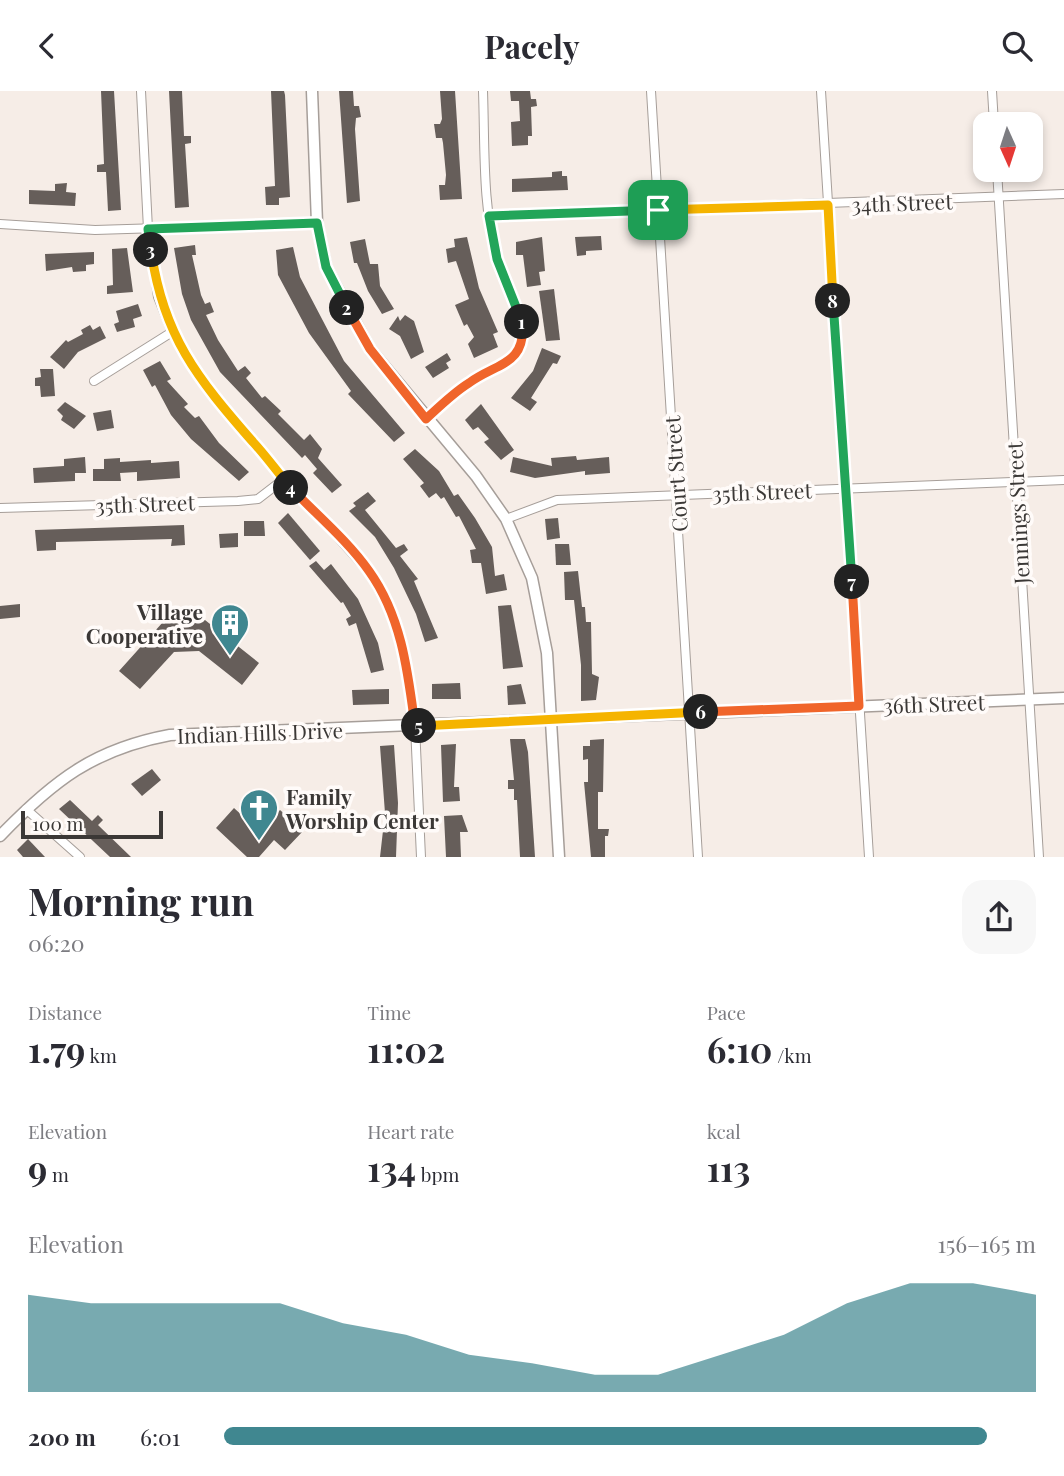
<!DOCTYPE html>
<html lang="en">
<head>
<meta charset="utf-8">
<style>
	:root { --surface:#fff; --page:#f7f7f7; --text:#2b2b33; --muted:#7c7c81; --accent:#408790 }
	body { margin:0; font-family:"Playfair Display",serif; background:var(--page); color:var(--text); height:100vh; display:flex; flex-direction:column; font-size:26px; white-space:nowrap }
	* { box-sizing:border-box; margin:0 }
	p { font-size:23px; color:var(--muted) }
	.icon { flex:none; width:38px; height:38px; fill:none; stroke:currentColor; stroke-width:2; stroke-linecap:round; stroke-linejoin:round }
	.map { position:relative; height:766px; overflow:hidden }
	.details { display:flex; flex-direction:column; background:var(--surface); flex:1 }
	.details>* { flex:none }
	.needle { width:46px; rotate:177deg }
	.tools { position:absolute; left:973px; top:21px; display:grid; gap:14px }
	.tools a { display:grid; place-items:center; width:70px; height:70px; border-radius:14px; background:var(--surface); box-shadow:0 4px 10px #0003; font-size:35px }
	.scale { position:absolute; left:21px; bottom:18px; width:142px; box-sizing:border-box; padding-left:7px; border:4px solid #3b3836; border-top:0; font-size:19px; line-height:24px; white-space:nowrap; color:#3b3836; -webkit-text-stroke:5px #fffbf9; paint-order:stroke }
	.pin { position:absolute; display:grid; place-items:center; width:60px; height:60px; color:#fff; margin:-30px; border-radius:14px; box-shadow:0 4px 10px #0006 }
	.km { position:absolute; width:35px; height:35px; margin:-18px; border-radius:50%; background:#222; color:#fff; font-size:19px; line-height:35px; text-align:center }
	.round { display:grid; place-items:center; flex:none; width:74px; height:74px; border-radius:21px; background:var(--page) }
	.headline { display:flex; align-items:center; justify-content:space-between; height:119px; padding:0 28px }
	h1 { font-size:38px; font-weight:700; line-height:52px }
	.metrics { display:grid; grid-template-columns:repeat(3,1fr); gap:10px; height:119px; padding:7px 28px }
	.metrics div { display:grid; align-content:center }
	.metrics b { font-size:35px; font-weight:700 }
	.metrics small { font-size:19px; font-weight:400 }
	.metrics p { font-size:19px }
	.chart { height:196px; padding:14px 28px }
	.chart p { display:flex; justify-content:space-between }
	.chart svg { width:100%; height:126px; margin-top:7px; fill:var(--accent); opacity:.7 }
	ul { padding:0 28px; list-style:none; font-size:23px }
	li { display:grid; grid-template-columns:112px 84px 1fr; align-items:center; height:52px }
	li i { height:18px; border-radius:9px; background:var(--accent) }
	header { display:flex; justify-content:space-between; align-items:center; height:91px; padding:0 28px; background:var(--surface); font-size:32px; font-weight:700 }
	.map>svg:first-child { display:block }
</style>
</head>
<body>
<header><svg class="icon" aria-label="back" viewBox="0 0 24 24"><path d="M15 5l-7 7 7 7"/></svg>Pacely<svg class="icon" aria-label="search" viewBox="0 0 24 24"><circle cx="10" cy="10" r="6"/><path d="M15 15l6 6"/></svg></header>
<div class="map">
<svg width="1064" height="766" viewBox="0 0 1064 766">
	<rect width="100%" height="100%" fill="#f6ede7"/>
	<g fill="#665e5a">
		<path d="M101,0h13l7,119 -13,1 -2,-39h-9v-7l7,-1z"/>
		<path d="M169,0h13l2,45h7v7l-6,1 4,63 -14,1z"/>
		<path d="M271,0h13l1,4 5,102 -11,1v7h-13l-1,-18 10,-1z"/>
		<path d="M339,0h14l1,15h5l2,11 -5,1 -1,11 5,72 -13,2z"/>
		<path d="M440,0h15l7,108 -22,1 -1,-15h6l1,-10 -3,-32 -1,-5h-6l-2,-14h6l2,-5z"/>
		<path d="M510,0h20l1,8h5l1,7 -6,1 1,29h-4v9l-16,1 -1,-24 9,-1 -1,-20h-8z"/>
		<path d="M562,80v5h5l1,14 -56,2v-13l40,-2v-5z"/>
		<path d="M67,92l-1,9 10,1 -1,13 -46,-2v-14l26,1v-7z"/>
		<path d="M601,145l1,14 -16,1v4l-9,1 -2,-19z"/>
		<path d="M467,146l12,51 19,44 -5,2 5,13 -24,11 -6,-14 6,-7 -7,-13 -3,2 -9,-21 14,-6 -13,-38 -8,2 -2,-14 9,-2 -1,-8z"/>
		<path d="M542,146l3,34 -6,1 2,13 -14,2 -4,-32h-7v-13z"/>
		<path d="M365,148l5,25h8l2,22 14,23 -12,5 -14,-23 -11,-28h-3l-4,-21z"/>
		<path d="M195,154l1,10h-4l9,40 4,9 5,-2 4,10 -8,3 12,25 20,31 7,-5 6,7 -5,5 16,20 3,-2 16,15 -3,3 26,26 6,-6 12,15 -4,9 24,27 -10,8 -19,-20 4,-4 -12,-14 -3,3 -82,-86 -29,-52 -9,-26 -8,-46z"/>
		<path d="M293,156l7,30 44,84 61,72 -11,9 -46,-48 3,-3 -42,-58 -31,-58 -2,-25z"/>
		<path d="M127,157l6,44 -26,2v-8l6,-1 -1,-36z"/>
		<path d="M94,161v12l-8,1v6l-13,1 -1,-5 -26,4 -1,-17z"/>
		<path d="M554,198l6,51 -14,1 -7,-50z"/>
		<path d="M138,213l4,12 -9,3 2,8 -18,5 -3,-8 5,-2 -3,-11z"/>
		<path d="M405,224l9,6 10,31 -13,7 -11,-23 -11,-7 9,-13 2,5z"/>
		<path d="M90,234l3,5 7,-4 6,12 -28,14 -14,17 -14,-12 16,-17 2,2 15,-8 -2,-4z"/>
		<path d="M542,257l19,8 -4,8 -4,-1 -22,35 6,4 -7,9 -19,-13 22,-27z"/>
		<path d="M447,262l4,7 -5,3 3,5 -16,10 -8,-11z"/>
		<path d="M160,270l11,18 -4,2 21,23 -4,3 11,11 4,-2 20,27 30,29 -10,9 -48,-42 -20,-24 -16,-30 -3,2 -9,-17z"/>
		<path d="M40,278h13l2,27 -14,1 -1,-11h-5v-8l6,-1z"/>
		<path d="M65,311l21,14 -12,13 -13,-9 2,-4 -6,-6z"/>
		<path d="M481,313l33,46 -13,10 -17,-18 5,-3 -11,-12 -5,3 -8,-10z"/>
		<path d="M111,319l3,18 -17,3 -4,-18z"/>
		<path d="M415,358l24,22 15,25 4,-2 17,24 17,29 3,29 9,-2 3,16 -21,4 -5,-31h-9l-2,-13 6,-1 -17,-33 -3,1 -12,-20 -3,2 -5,-6 -7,5 -9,-12 4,-3 -21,-24z"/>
		<path d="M576,365l1,4 32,-3 1,16 -25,2v-4l-50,7 -25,-6 3,-15 39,9 -1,-8z"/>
		<path d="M85,366l1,16h-11v8l-41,2 -1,-15 31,-2v-7z"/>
		<path d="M120,367v4l31,-2v3l28,-2 1,17 -43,3v-9l-17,1 1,8h-28v-12h11v-10z"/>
		<path d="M368,401l8,9 -11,9 31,38 8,-4 4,6 -8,6 18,23 -4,2 24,57 -13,4 -9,-28 -22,-46 -19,-31 -26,-26 7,-5 -3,-3z"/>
		<path d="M288,422l32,38 -10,9 -32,-37z"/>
		<path d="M558,427l2,20 -13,2 -2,-21z"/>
		<path d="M244,430h20l1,15h-21z"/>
		<path d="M184,434l1,20 -14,1 1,-7 -116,3v8l-19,1 -2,-21z"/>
		<path d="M238,442v14l-18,1 -1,-14z"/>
		<path d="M555,453h14l2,21h-15z"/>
		<path d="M316,470l8,9 7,-6 27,35 20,44 6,27 -13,3 -15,-50 -7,3 -3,-7 5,-3 -8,-14 -2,1 -32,-37z"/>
		<path d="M578,480l4,36h3l1,15h5l1,52 7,3 -3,23 -15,1v-36l-7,-65h-9l-1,-28z"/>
		<path d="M20,513v13l-20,2v-13z"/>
		<path d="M511,514l12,62 -20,2 -5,-63z"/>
		<path d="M205,529l54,43 -17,22 -43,-34 -25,1 -34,37 -21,-18 44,-49z"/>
		<path d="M460,592l1,16h-29v-15z"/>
		<path d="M521,593l5,20 -18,1 -1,-19z"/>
		<path d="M389,598v15l-36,1 -1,-15z"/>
		<path d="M510,648h15l3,13 7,105h-15l-3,-57h-3v-11h-6v-9h6z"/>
		<path d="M604,648l-1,53h-5v37h11l-1,7h-3v21h-14l-6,-64 -1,-11h4v-23l-5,1v-14h7v-6z"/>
		<path d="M456,653l-2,43h5l1,14 -17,1 -2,-57z"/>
		<path d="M394,654l4,58 -2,54h-16l5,-44 -5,-67z"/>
		<path d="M152,678l9,11 -19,16 -11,-12z"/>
		<path d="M70,709l22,21 6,-6 5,5 -5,5 33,32h-21l-51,-48z"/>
		<path d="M234,717l26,24 20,-22 23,21 -18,19 -11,-10 -15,17h-12l-31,-29z"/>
		<path d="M462,724l6,17h-8l1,25h-15l-2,-41z"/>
		<path d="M28,748l17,18h-22l-6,-7z"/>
	</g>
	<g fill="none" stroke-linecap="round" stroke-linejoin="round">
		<defs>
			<g id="street">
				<path d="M141,0l7,138 10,68 14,35 46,71 151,169 26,47 11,45 9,62 6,131"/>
				<path d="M651,0l47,766"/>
				<path d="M821,0l48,766"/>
				<path d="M992,0l2,33"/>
				<path d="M997,79l42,687"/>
				<path d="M489,125l575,-22"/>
				<path d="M0,133l95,6 222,-7"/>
				<path d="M94,290l78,-49"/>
				<path d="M426,328c14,-13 29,-28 46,-38 15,-10 39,-15 48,-33 14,-26 -15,-60 -22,-86 -16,-54 -13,-115 -15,-171"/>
				<path d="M0,417l238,-7 20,-2 26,-20"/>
				<path d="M506,428l51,-19 507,-20"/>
				<path d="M26,718l54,48"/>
			</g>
			<g id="secondary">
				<path d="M312,0l5,132 9,44 44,82 106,127 30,43 26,59 15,75 12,204"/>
				<path d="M0,745c53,-55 94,-87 170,-101l894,-37"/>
			</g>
		</defs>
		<use href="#street" stroke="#a69e99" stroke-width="10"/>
		<use href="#secondary" stroke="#a69e99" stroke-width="13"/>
		<use href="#street" stroke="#fff" stroke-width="8"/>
		<use href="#secondary" stroke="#fff" stroke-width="10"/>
	</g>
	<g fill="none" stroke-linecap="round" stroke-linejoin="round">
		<defs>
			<path id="split-1" d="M522,231l-25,-63 -8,-43 169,-6"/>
			<path id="split-2" d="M347,217l23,41 56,70c14,-13 27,-26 43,-36 27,-20 58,-18 53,-61"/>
			<path id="split-3" d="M151,159l-3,-21 169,-6 9,44 21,41"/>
			<path id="split-4" d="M151,159c12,86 46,128 102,192 14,15 25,31 38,46"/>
			<path id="split-5" d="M291,397c26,27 57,53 78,83 33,46 39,102 46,155h4"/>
			<path id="split-6" d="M419,635l282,-14"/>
			<path id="split-7" d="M701,621l158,-6 -7,-124"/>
			<path id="split-8" d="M833,210l19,281"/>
			<path id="split-9" d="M658,119l170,-5 5,96"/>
		</defs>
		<use href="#split-1" stroke="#fff" stroke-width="14"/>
		<use href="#split-2" stroke="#fff" stroke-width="14"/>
		<use href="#split-3" stroke="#fff" stroke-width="14"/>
		<use href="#split-4" stroke="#fff" stroke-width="14"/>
		<use href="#split-5" stroke="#fff" stroke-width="14"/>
		<use href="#split-6" stroke="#fff" stroke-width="14"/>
		<use href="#split-7" stroke="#fff" stroke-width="14"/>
		<use href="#split-8" stroke="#fff" stroke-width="14"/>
		<use href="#split-9" stroke="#fff" stroke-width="14"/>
		<use href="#split-1" stroke="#22a559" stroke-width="9"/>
		<use href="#split-2" stroke="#f0652b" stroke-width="9"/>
		<use href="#split-3" stroke="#22a559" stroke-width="9"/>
		<use href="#split-4" stroke="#f5b400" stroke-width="9"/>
		<use href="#split-5" stroke="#f0652b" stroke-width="9"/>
		<use href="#split-6" stroke="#f5b400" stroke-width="9"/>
		<use href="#split-7" stroke="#f0652b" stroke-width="9"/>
		<use href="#split-8" stroke="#22a559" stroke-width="9"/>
		<use href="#split-9" stroke="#f5b400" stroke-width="9"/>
	</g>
	<defs>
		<symbol id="building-pin" viewBox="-11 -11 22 30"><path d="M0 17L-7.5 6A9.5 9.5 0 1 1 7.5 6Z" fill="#408790" stroke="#fffbf9"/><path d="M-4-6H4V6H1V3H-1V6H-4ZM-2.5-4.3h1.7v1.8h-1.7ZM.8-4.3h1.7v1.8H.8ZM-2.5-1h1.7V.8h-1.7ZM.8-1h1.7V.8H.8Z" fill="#fff"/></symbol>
		<symbol id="church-pin" viewBox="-11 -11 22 30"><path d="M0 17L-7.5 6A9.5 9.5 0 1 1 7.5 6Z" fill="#408790" stroke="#fffbf9"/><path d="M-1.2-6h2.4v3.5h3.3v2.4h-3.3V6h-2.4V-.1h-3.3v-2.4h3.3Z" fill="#fff"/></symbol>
	</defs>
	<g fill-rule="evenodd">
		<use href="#building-pin" x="208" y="510" width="44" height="60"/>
		<use href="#church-pin" x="237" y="695" width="44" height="60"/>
	</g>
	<g text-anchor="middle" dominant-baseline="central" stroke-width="7" stroke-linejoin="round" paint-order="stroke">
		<g font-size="21" fill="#3b3836" stroke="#fffbf9">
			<text transform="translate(902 111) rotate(-2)">34th Street</text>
			<text transform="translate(675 383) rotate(-94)">Court Street</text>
			<text transform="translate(762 400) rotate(-2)">35th Street</text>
			<text transform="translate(145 412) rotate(-2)">35th Street</text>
			<text transform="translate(1017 422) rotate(-93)">Jennings Street</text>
			<text transform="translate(934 612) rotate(-2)">36th Street</text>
			<text transform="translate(260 641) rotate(-2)">Indian Hills Drive</text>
		</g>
		<g font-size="21" font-weight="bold" fill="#3b3836" stroke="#fffbf9" text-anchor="end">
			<text x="203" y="520">Village<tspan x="203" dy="24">Cooperative</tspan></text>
			<text x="286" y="705" text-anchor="start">Family<tspan x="286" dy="24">Worship Center</tspan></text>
		</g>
	</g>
</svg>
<div class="tools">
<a><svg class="needle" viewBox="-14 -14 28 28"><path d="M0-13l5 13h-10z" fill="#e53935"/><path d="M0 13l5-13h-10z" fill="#7c7c81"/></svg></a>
</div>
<div class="scale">100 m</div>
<div class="pin" style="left:658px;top:119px;background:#1e9e55"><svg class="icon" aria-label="arrive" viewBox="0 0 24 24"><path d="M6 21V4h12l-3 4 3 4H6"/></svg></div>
<b class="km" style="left:522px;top:231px">1</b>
<b class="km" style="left:347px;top:217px">2</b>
<b class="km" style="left:151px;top:159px">3</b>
<b class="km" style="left:291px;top:397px">4</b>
<b class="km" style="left:419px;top:635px">5</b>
<b class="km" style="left:701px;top:621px">6</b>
<b class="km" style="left:852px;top:491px">7</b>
<b class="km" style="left:833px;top:210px">8</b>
</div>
<section class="details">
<div class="headline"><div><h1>Morning run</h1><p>06:20</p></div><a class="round"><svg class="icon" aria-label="share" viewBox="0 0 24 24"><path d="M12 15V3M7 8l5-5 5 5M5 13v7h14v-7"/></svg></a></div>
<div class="metrics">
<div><p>Distance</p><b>1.79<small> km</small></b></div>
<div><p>Time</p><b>11:02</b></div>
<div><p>Pace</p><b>6:10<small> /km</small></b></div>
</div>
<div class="metrics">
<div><p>Elevation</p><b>9<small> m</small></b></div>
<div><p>Heart rate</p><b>134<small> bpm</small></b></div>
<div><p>kcal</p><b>113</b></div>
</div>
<div class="chart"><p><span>Elevation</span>156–165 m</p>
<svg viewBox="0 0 160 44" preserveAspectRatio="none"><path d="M0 44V10L10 13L20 13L30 13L40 13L50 20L60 24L70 31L80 34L90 38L100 38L110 31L120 24L130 13L140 6L150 6L160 10V44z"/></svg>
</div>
<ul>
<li><b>200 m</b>6:01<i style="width:94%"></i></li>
</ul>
</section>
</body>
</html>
